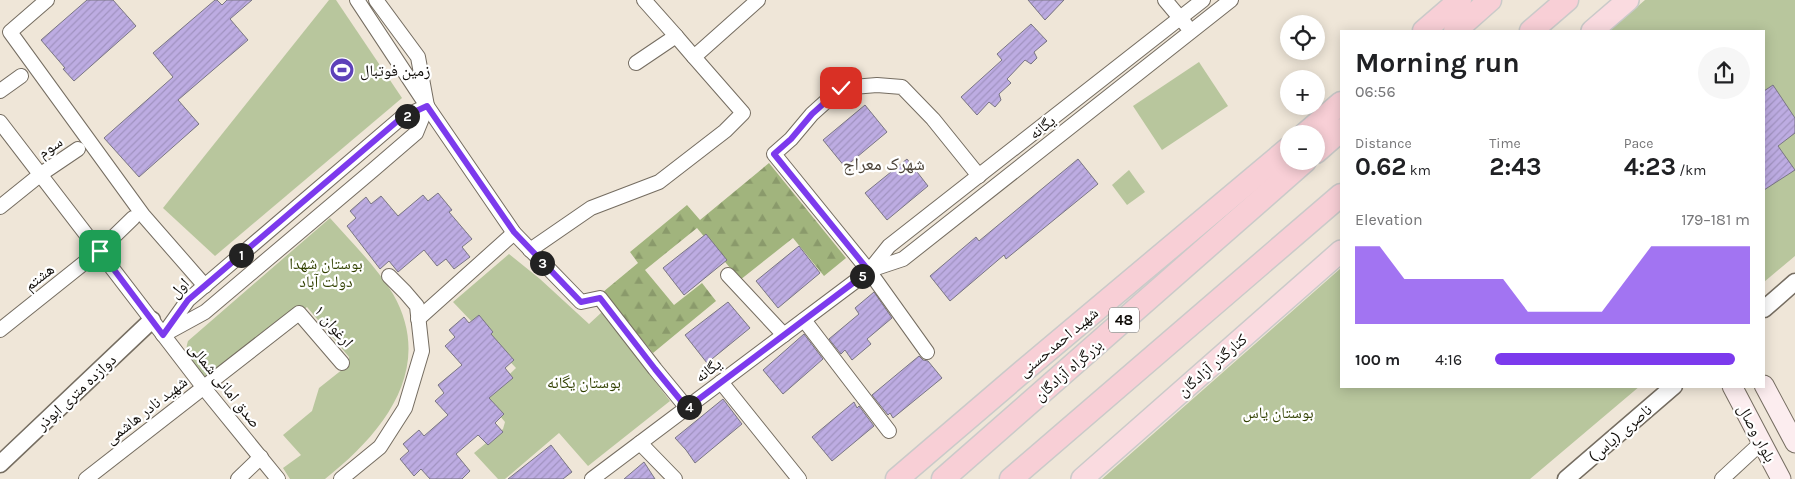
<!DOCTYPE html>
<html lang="en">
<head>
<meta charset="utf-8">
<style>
	:root { --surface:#fff; --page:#f6f6f6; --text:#202124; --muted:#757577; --accent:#7c3aed }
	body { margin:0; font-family:Karla,"Noto Naskh Arabic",sans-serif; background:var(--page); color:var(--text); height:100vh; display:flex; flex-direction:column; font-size:19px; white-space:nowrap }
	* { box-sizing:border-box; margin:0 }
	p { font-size:16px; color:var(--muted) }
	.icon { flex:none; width:28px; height:28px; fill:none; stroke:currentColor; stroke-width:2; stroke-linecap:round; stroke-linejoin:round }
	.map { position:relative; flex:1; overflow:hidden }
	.details { position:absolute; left:1340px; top:30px; width:425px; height:358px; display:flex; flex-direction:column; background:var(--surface); border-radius:0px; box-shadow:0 2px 12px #0003 }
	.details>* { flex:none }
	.controls { position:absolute; left:1280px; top:15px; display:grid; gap:10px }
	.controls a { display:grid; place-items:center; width:45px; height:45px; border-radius:50%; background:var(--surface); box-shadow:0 2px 12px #0003; font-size:25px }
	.pin { position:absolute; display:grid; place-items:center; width:42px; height:42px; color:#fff; margin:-21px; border-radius:10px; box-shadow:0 2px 8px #0006 }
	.km { position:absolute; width:25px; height:25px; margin:-12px; border-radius:50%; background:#222; color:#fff; font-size:14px; line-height:25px; text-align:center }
	.round { display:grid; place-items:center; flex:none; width:52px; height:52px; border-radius:26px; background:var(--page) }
	.overview { display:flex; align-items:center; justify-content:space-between; height:85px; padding:0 15px }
	h1 { font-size:28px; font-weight:700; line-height:38px }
	.stats { display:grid; grid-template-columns:repeat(3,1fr); gap:8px; height:85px; padding:5px 15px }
	.stats div { display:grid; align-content:center }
	.stats b { font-size:25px; font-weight:700 }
	.stats small { font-size:14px; font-weight:400 }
	.stats p { font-size:14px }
	.chart { height:140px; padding:10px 15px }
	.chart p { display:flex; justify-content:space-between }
	.chart svg { width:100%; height:90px; margin-top:5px; fill:var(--accent); opacity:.7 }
	ul { padding:0 15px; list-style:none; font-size:16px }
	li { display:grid; grid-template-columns:80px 60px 1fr; align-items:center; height:38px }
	li i { height:12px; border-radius:6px; background:var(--accent) }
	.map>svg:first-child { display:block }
</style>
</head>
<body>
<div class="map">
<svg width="1795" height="479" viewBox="0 0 1795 479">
	<defs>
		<pattern id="forest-firs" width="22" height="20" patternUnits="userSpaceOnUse" patternTransform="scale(1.25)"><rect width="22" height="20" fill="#a1b47d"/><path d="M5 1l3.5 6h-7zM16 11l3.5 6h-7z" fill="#8a9a6b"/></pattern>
		<pattern id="building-hatch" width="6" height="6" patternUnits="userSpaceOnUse" patternTransform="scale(1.25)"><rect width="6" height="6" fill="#bdace2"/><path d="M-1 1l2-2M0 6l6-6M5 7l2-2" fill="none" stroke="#a193c1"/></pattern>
	</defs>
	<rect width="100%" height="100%" fill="#efe6d8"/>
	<path fill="url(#forest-firs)" d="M769,163l77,95 -22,18 -31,-38 -53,42 -43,-52 -52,42 29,35 28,-22 14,18 -63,52 -50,-61 35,-29 -8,-11 57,-47 13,15z"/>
	<g fill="#b8c69d">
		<path d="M329,0h7l66,98 -187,158 -52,-48z"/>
		<path d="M1645,0h150v256l-31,26v-251h-155z"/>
		<path d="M1199,62l29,44 -66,44 -29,-44z"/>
		<path d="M1129,170l16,22 -18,13 -15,-20z"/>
		<path d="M330,218c21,24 46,48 63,76 43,75 -11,140 -68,185h-35l-7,-11 18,-13 -18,-20 29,-24 7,-23 29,-23 1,-8 -42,-50 -99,73c-12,-11 -26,-21 -20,-39z"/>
		<path d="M509,254l31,25 49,45 13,-12 68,89 -82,65 -29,-33 -54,46h-7l-24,-26 29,-24 2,-7 -20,-24 31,-30 -63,-66z"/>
		<path d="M1341,268v118h299l-110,93h-428z"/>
	</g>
	<g fill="url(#building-hatch)" stroke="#7a7683">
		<path d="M87,0h26l23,26 -62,55 -11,-12 2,-1 -24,-28z"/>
		<path d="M215,0h2l5,5 5,-5h25l-22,19 18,21 -70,60 21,24 -60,53 -35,-39 69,-61 -20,-24z"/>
		<path d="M1028,0h36l-19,20z"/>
		<path d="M1031,24l16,17 -13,11 3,6 -6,6 -6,-4 -18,19 4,4 -12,11 2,6 -6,7 -6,-5 -12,13 -16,-18 41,-37 -5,-6z"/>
		<path d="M1773,85l22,33v15l-17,13 17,24 -31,20v-99z"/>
		<path d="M865,105l22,27 -42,35 -22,-27z"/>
		<path d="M907,159l21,27 -41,34 -22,-27z"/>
		<path d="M1078,159l20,25 -92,75 -2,-4 -54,46 -20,-25 46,-39 3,4z"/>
		<path d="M438,193l14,17 -3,2 23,27 -10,8 8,10 -16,12 -8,-10 -9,7 -13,-16 -26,22 -9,-11 -9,8 -33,-43 9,-8 -6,-7 16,-14 5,7 10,-8 17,20 25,-21 5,6z"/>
		<path d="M706,234l21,26 -43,35 -21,-27z"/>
		<path d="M799,246l21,27 -42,35 -22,-27z"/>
		<path d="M874,292l18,26 -25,21 4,5 -19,16 -7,-10 -4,4 -12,-15 30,-25 -4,-6z"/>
		<path d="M728,302l22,26 -43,35 -22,-28z"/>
		<path d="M479,315l14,17 -2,2 23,26 -9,8 8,10 -24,20 15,16 -9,9 8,9 -15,13 -10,-10 -22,19 14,17 -8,8h-32l-9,-10 -7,7 -14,-17 9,-8 -6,-7 16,-14 5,6 24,-21 -13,-14 9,-8 -6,-8 24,-20 -17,-19 10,-9 -6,-7 15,-13 5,6z"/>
		<path d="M804,334l19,25 -40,35 -20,-24z"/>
		<path d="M919,356l4,4 5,1 14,17 -49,40 -3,-5 -2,2 -16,-20z"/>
		<path d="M723,399l19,25 -47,39 -9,-13 -11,-12z"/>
		<path d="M854,402l3,6 2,-2 15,20 -42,35 -20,-24z"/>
		<path d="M551,445l21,27 -9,7h-55z"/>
		<path d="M644,462l11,17h-31z"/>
	</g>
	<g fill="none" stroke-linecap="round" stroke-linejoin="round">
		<defs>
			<g id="minor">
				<path d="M47,0l-37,32 133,183 62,71"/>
				<path d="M357,0l70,106 -9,-49 -42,-57"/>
				<path d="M1165,0l21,25"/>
				<path d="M676,36l18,21 64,-57"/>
				<path d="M636,63l40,-27 -32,-36"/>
				<path d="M0,91l21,-15"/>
				<path d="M427,106l-11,27 -43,37 -168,142 -42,23 25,-35 213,-182z"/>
				<path d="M427,106l87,127 67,69 19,-4 55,71 32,39"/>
				<path d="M0,122l204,266 74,91"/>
				<path d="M0,207l41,-33 37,-25"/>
				<path d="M530,250l61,-42 68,-26 66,-51 18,-18 -49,-56"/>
				<path d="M870,270l33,-11 328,-259"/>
				<path d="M728,275l56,60"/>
				<path d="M418,319l96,-86"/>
				<path d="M804,320l85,111"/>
				<path d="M0,330l99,-79 34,-33"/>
				<path d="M927,352l-58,-81 -95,-117 17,-15 21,-25 29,-26 36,-3 25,2 31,32 46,57"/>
				<path d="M721,382l78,97"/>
				<path d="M640,443l35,36"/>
				<path d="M86,479l213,-166 43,50"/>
				<path d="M238,479l23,-22"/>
				<path d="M341,479l39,-32 25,-39 17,-57 -5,-45 -12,-14 -16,-16"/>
				<path d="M592,479l277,-208 20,-25 314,-246"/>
				<path d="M1722,479l40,-37"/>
			</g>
			<g id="tertiary">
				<path d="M1764,309l31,-27"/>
				<path d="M0,464l152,-144"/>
				<path d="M1566,479l108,-93"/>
			</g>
			<g id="secondary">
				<path d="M1764,385l31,58"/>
				<path d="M1732,386l49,93"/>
			</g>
			<g id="primary">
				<path d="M1592,31l36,-31"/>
				<path d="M1082,479l259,-228"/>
			</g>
			<g id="trunk">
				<path d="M1424,31l36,-31"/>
				<path d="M1455,31l35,-31"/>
				<path d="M1531,31l36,-31"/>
				<path d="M1305,134l36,-31"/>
				<path d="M1316,152l25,-22"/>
				<path d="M897,479l125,-107 267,-224"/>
				<path d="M943,479l362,-318"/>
				<path d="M1011,479l330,-284"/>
			</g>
		</defs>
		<use href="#minor" stroke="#756d61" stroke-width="16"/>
		<use href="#tertiary" stroke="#756d61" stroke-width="19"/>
		<use href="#secondary" stroke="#756d61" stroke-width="21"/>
		<use href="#primary" stroke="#cacac9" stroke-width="24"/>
		<use href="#trunk" stroke="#cacac9" stroke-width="25"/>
		<use href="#minor" stroke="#fff" stroke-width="14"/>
		<use href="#tertiary" stroke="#fff" stroke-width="16"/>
		<use href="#secondary" stroke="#fcedef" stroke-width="19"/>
		<use href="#primary" stroke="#fadbe0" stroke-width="21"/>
		<use href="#trunk" stroke="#f8cfd6" stroke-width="22"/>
	</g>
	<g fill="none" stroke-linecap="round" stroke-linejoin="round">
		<defs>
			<path id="route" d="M100,251l63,84 25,-35 213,-182 26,-12 87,126 67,70 19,-4 55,71 32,39 182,-137 -95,-117 17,-15 21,-25 29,-26"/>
		</defs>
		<use href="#route" stroke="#fff" stroke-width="10"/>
		<use href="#route" stroke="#7c3aed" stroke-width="6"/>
	</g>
	<defs>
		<symbol id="stadium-disc" viewBox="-11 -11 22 22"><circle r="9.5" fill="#5e41b9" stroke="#fff"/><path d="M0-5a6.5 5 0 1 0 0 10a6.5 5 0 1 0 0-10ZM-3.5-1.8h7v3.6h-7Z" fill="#fff"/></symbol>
	</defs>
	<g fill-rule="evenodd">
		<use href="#stadium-disc" x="328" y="56" width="28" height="28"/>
	</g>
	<g text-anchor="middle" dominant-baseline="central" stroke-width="4.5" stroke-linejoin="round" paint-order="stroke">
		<rect fill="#fff" stroke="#585653" stroke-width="1" x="1109" y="307.5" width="30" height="25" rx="4"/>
		<g font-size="15" font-weight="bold" fill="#100d09">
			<text x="1124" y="320">48</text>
		</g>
		<g font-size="16" fill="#100d09" stroke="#fff" text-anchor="start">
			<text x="360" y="70">زمین فوتبال</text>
		</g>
		<g font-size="16" fill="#100d09" stroke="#fff">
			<text transform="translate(1042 127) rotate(-38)">یگانه</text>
			<text transform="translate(50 147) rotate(-34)">سوم</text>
			<text transform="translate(39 277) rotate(-38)">هشتم</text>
			<text transform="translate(179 288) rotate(-46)">اول</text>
			<text transform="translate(334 326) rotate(49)">ارغوان ۱</text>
			<text transform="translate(1058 342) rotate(-40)">شهید احمدحسنی</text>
			<text transform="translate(1212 365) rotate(-41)">کنارگذر آزادگان</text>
			<text transform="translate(708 370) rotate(-37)">یگانه</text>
			<text transform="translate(1068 370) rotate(-41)">بزرگراه آزادگان</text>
			<text transform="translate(225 385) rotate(51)">صدق امانی شمالی</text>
			<text transform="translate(76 392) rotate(-43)">دوازده متری ابوذر</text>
			<text transform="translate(146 410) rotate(-38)">شهید نادر هاشمی</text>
			<text transform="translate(1620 433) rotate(-41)">ناصری (یاس)</text>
			<text transform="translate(1757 433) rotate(62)">بلوار وصال</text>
		</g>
		<g font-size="16" fill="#314000" stroke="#fff">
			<text x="326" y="263">بوستان شهدا<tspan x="326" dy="18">دولت آباد</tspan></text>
			<text x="584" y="382">بوستان یگانه</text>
			<text x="1278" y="412">بوستان یاس</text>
		</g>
		<g font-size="18" fill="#4b4338" stroke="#fff">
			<text x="884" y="164">شهرک معراج</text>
		</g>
	</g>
</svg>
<div class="controls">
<a><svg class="icon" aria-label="locate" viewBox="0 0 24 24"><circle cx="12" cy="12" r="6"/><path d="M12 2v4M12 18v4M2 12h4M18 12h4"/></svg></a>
<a>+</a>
<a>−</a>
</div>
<div class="pin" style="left:100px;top:251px;background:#1e9e55"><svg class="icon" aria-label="arrive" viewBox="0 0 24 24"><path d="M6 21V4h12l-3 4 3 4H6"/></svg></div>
<div class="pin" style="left:841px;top:88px;background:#d93025"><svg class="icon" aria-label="check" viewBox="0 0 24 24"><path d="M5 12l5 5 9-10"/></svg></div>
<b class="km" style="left:241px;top:255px">1</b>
<b class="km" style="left:407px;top:116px">2</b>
<b class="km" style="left:542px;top:263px">3</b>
<b class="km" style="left:689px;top:407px">4</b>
<b class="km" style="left:862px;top:276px">5</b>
<section class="details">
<div class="overview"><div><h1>Morning run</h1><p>06:56</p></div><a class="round"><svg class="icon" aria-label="share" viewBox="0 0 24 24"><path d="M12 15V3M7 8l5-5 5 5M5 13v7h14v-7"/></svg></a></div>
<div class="stats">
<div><p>Distance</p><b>0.62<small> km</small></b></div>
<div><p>Time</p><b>2:43</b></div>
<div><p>Pace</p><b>4:23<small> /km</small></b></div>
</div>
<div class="chart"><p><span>Elevation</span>179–181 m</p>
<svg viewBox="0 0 160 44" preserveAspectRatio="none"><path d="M0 44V6L10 6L20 22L30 22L40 22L50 22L60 22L70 38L80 38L90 38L100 38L110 22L120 6L130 6L140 6L150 6L160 6V44z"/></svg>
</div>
<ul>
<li><b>100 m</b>4:16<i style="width:94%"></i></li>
</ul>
</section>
</div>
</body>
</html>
